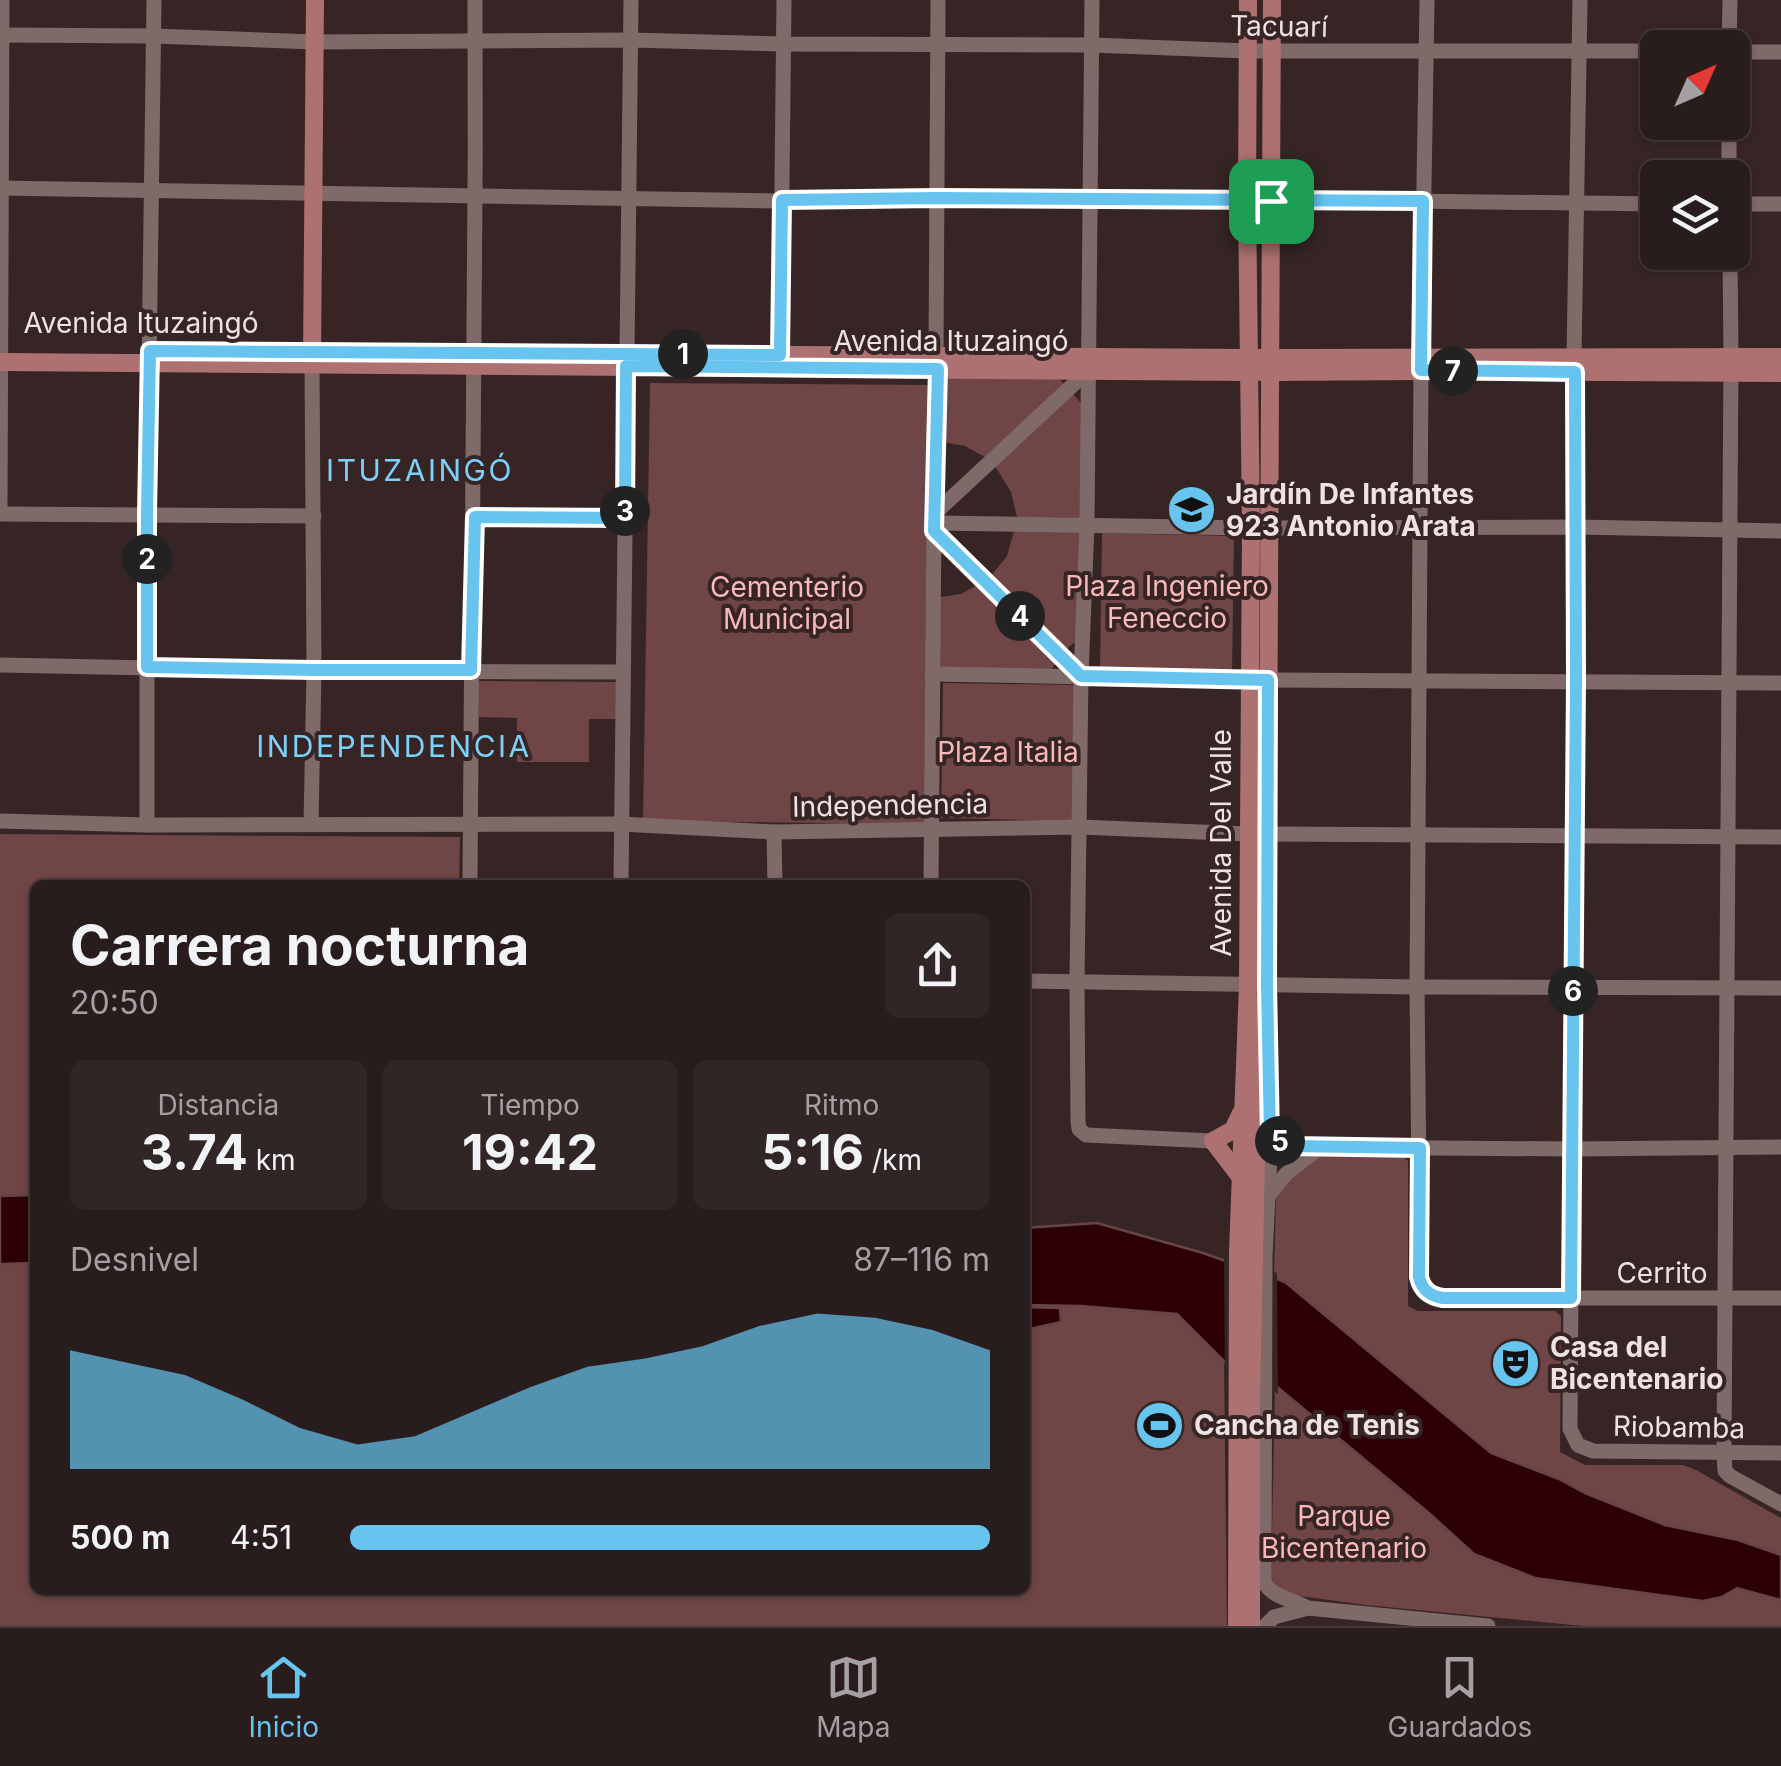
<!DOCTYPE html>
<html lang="es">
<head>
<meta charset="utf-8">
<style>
	:root { --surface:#291c1c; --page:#312525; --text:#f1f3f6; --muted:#a5a1a3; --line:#453a3b; --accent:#66c4ef }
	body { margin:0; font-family:Inter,sans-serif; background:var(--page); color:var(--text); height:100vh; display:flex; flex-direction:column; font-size:38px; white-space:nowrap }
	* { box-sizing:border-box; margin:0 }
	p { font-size:32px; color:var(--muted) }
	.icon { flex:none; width:55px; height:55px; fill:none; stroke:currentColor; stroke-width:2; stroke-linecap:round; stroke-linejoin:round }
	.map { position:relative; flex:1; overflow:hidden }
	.details { position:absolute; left:30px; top:880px; width:1000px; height:715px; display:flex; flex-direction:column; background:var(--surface); border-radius:15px; box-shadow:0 2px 8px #0004,0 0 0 2px var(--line) }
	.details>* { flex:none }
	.needle { width:65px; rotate:45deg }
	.buttons { position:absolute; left:1640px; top:30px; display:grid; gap:20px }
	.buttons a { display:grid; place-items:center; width:110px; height:110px; border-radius:15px; background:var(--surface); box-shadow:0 2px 8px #0004,0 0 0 2px var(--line); font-size:50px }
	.pin { position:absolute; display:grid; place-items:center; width:85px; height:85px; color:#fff; margin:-42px; border-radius:20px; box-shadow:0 5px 15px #0006 }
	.km { position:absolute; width:50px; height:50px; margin:-25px; border-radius:50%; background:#222; color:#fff; font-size:28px; line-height:50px; text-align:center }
	.round { display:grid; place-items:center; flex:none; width:105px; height:105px; border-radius:15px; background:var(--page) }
	.summary { display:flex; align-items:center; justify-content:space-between; height:170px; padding:0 40px }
	h1 { font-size:55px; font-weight:700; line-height:75px }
	.stats { display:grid; grid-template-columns:repeat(3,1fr); gap:15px; height:170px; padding:10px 40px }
	.stats div { display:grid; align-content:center; border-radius:15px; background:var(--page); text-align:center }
	.stats b { font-size:50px; font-weight:700 }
	.stats small { font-size:28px; font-weight:400 }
	.stats p { font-size:28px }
	.chart { height:280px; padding:20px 40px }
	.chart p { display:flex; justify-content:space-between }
	.chart svg { width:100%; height:180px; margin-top:10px; fill:var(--accent); opacity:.7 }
	ul { padding:0 40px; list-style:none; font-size:32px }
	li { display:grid; grid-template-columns:160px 120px 1fr; align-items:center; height:75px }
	li i { height:25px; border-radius:12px; background:var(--accent) }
	.tab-bar { display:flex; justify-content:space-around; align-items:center; height:140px; border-top:2px solid var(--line); background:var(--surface); font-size:28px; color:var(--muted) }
	.tab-bar a { display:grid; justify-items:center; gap:5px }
	.tab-bar .selected { color:var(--accent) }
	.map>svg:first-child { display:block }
</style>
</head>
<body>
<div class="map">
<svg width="1781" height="1626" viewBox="0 0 1781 1626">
	<rect width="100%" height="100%" fill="#372525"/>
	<g fill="#6f4545">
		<path d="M1056,375l8,9 -79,73 -20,-11 -22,-4 2,-66z"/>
		<path d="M650,383l278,2 -1,439 -284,-3z"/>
		<path d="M1073,394l9,10 -2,114 -63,-1 -6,-25 -16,-26z"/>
		<path d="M1014,531l67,1 -3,108 -13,10 -74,-74 16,-20z"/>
		<path d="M1102,533l132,3 -2,135 -132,-2z"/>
		<path d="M979,584l78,77 -6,9 -113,-1 2,-72 21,-3z"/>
		<path d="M479,681l137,1v37h-27v43h-72v-44l-38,-1z"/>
		<path d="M943,683l132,2 -1,136 -133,-3z"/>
		<path d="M0,834l460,3 -1,48h-424v310l-35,1z"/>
		<path d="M1401,1154l7,7v145l10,5h137l6,5 -1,136 25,13h98l13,5 85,48v37l-43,-15 -73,-15 -80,-32 -26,-14 -68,-26 -206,-171 -11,-6 2,-81 15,-21 28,-19z"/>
		<path d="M35,1263v327h990v-285l56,1 96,8 47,47 3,265h-1227v-362z"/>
		<path d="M1275,1385l155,129 44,40 248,43 15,-9 44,12v26h-198l-217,-21 -88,-12 -7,-11z"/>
	</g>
	<g fill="#2c0005" stroke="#664447" stroke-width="2.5">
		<path d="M35,1195v68l-35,1v-68z"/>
		<path d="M1097,1223l106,30 82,29 206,171 68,26 26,14 80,32 73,15 43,15v45l-44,-12 -15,9 -19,4 -168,-23 -61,-24 -44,-40 -155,-129 -43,-16 -55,-55 -96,-8 -56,-1v-77z"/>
		<path d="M1025,1307l35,1 1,14 -36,8z"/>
	</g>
	<path fill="#372525" d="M1224,1255l53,18 1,121 -5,-4 -44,-16 -4,-5z"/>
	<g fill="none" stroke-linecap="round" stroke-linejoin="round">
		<g stroke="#7f6a69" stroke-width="15">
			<path d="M1092,0l-5,524 -6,152 -4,306 1,140 1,7 7,6 127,6"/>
			<path d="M1427,0l-6,371 -4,616 3,295 9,12 14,4h338"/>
			<path d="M1580,0l-6,357 1,324 -5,748 8,16 15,6 188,2"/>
			<path d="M0,35l154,1 160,6 317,-2 152,4 309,1 156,6h410"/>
			<path d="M1729,48l1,-48"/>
			<path d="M1732,52h49"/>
			<path d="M1729,122v56"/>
			<path d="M0,188l782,13 307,-4 569,7"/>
			<path d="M1732,204h49"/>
			<path d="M1730,252l1,105 -7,1096 1,18 5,5 51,28"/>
			<path d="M780,366l4,-366"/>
			<path d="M0,510l2,-510"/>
			<path d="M0,514l314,2"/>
			<path d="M934,514l155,-144"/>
			<path d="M475,517l150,1"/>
			<path d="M934,523l317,5 325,-1 205,4"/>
			<path d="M934,531l147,145"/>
			<path d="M0,665l314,6 309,1"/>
			<path d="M932,674l318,6 531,3"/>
			<path d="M0,821l147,4 473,-1 154,8 307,-5 167,7 533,3"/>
			<path d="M311,824l3,-153 -2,-307"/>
			<path d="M147,825v-311l7,-514"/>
			<path d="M774,832l1,53"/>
			<path d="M470,885c4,-295 6,-590 5,-885"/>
			<path d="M621,885l10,-885"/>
			<path d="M931,885l3,-362 4,-154 -2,-14 2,-355"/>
			<path d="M1025,981l392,6 364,1"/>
			<path d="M1268,1025l3,112 -6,118 -1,327c8,16 29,17 44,26l180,18"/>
			<path d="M1271,1137l19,9 30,1 252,2 209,-2"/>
			<path d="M1268,1196l18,-22 34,-27"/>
			<path d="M1265,1626l9,-9 34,-9"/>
		</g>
		<g stroke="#ae7171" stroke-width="18">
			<path d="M217,351l1032,7 532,-1"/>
			<path d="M312,359l3,-359"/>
			<path d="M0,362l1249,10 172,-1 360,2"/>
			<path d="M1239,1175l-26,-34 20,-11 8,-17"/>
			<path d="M1237,1626l1,-373 10,-268 3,-457 -4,-328 1,-200"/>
			<path d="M1251,1626v-226l7,-345 9,-70 5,-985"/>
		</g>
	</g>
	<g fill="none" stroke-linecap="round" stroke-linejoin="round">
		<defs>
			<path id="route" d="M936,198l487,3 -2,169 154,2 1,309 -5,617h-128c-13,-2 -21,-8 -24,-21l1,-129 -130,-2 -20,-9 -3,-152 1,-305 -187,-4 -147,-145 4,-162 -312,-3 -1,152 -150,-1 -4,153h-157l-167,-3v-153l3,-163 630,4 2,-155z"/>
		</defs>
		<use href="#route" stroke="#fff" stroke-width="20"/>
		<use href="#route" stroke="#66c4ef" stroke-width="12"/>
	</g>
	<defs>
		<symbol id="school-disc" viewBox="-11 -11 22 22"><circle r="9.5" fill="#66c4ef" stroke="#372525"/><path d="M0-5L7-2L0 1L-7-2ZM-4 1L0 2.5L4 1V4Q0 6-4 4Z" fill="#111"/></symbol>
		<symbol id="theatre-disc" viewBox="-11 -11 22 22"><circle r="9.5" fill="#66c4ef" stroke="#372525"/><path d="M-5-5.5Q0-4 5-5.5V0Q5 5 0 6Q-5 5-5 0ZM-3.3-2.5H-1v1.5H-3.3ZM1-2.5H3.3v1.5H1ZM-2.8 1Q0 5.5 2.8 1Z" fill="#111"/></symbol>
		<symbol id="stadium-disc" viewBox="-11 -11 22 22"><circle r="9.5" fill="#66c4ef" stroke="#372525"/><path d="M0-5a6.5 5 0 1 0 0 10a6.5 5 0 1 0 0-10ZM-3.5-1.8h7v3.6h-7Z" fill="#111"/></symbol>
	</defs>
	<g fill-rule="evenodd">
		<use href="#school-disc" x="1164" y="482" width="55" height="55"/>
		<use href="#theatre-disc" x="1488" y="1336" width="55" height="55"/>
		<use href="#stadium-disc" x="1132" y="1398" width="55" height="55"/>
	</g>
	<g text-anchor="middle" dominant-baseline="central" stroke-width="8" stroke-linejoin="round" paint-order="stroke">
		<g font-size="28" fill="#efe2e2" stroke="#372525">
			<text transform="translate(1279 26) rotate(1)">Tacuarí</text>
			<text x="141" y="323">Avenida Ituzaingó</text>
			<text x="951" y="341">Avenida Ituzaingó</text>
			<text transform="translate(890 805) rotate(-1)">Independencia</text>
			<text transform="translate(1221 843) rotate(-90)">Avenida Del Valle</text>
			<text x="1662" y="1273">Cerrito</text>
			<text transform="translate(1679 1427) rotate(1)">Riobamba</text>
		</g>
		<g font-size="28" font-weight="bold" fill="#efe2e2" stroke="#372525" text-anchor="start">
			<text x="1226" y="494">Jardín De Infantes<tspan x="1226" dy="32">923 Antonio Arata</tspan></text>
			<text x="1550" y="1347">Casa del<tspan x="1550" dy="32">Bicentenario</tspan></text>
			<text x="1194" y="1425">Cancha de Tenis</text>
		</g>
		<g font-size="28" fill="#f8b9b8" stroke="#372525">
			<text x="1167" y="586">Plaza Ingeniero<tspan x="1167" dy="32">Feneccio</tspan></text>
			<text x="787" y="587">Cementerio<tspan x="787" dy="32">Municipal</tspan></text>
			<text x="1008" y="752">Plaza Italia</text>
			<text x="1344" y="1516">Parque<tspan x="1344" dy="32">Bicentenario</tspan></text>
		</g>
		<g font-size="30" letter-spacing="2.5" fill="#7cd1f9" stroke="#372525">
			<text x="420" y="470">ITUZAINGÓ</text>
			<text x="394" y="746">INDEPENDENCIA</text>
		</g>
	</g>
</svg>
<div class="buttons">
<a><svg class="needle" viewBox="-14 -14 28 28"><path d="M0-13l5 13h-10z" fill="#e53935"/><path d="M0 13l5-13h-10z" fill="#a5a1a3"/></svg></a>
<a><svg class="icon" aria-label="layers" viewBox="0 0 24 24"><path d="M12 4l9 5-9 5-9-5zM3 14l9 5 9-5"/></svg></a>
</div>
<div class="pin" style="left:1271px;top:201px;background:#1e9e55"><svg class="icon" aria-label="arrive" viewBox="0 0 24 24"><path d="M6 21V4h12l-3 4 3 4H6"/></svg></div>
<b class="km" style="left:683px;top:354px">1</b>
<b class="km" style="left:147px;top:559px">2</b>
<b class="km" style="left:625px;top:511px">3</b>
<b class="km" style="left:1020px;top:616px">4</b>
<b class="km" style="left:1280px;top:1141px">5</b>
<b class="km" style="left:1573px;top:991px">6</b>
<b class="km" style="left:1453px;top:371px">7</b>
<section class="details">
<div class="summary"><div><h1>Carrera nocturna</h1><p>20:50</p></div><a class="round"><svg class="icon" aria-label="share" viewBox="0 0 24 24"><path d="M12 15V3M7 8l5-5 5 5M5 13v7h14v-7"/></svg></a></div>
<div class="stats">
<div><p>Distancia</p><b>3.74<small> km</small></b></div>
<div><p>Tiempo</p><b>19:42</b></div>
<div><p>Ritmo</p><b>5:16<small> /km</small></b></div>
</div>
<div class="chart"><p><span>Desnivel</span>87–116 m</p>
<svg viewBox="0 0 160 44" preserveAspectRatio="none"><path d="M0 44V15L10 18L20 21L30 27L40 34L50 38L60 36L70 30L80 24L90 19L100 17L110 14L120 9L130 6L140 7L150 10L160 15V44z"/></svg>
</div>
<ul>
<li><b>500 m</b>4:51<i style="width:100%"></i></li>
</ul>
</section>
</div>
<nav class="tab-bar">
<a class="selected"><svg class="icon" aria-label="home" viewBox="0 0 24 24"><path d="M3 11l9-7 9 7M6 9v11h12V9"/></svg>Inicio</a>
<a><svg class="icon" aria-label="map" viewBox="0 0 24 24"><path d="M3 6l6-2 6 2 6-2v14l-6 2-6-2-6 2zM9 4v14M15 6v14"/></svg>Mapa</a>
<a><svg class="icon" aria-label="saved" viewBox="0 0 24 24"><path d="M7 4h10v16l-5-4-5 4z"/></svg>Guardados</a>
</nav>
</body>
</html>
